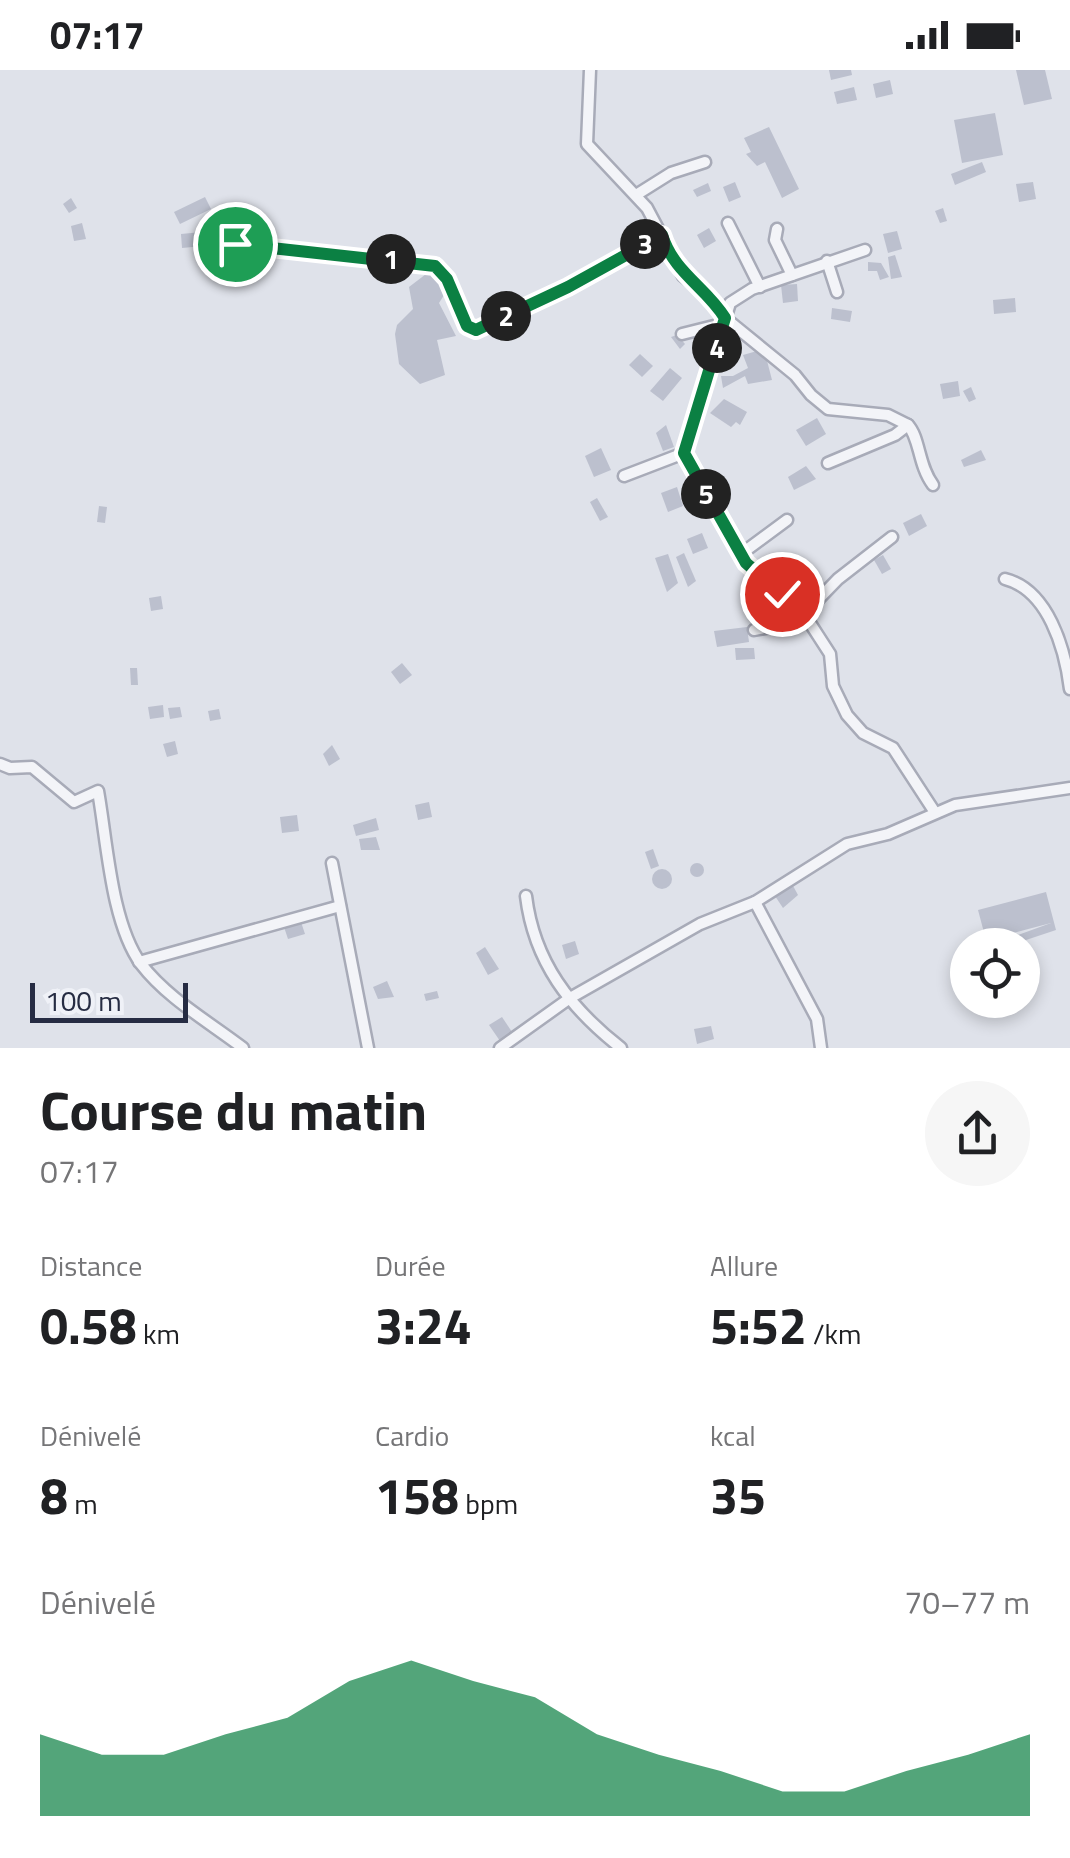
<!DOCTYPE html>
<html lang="fr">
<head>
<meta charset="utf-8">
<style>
	:root { --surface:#fff; --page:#f6f6f6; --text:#202124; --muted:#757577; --accent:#0b8043 }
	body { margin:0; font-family:"Titillium Web",sans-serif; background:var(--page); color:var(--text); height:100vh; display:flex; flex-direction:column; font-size:38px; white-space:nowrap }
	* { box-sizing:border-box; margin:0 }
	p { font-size:32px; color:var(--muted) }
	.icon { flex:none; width:55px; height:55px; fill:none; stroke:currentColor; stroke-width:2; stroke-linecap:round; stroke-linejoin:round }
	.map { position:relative; height:978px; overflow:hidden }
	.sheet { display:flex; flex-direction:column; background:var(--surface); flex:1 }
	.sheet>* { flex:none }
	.fabs { position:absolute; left:950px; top:858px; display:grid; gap:20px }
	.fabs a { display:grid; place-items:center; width:90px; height:90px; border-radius:50%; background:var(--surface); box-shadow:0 5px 15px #0003; font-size:50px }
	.scale { position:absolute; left:30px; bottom:25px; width:158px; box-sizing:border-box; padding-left:10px; border:5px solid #262c43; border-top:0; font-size:28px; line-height:35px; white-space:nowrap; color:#262c43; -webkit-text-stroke:8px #eff1f7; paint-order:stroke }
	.pin { position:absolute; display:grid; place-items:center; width:85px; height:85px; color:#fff; margin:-42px; border:5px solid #fff; border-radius:50%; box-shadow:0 2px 10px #0007 }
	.km { position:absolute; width:50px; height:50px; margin:-25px; border-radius:50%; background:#222; color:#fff; font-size:28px; line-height:50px; text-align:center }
	.round { display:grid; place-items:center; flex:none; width:105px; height:105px; border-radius:52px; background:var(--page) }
	.overview { display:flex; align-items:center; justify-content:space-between; height:170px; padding:0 40px }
	h1 { font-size:55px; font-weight:700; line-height:75px }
	.stats { display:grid; grid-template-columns:repeat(3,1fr); gap:15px; height:170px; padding:10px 40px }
	.stats div { display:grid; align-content:center }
	.stats b { font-size:50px; font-weight:700 }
	.stats small { font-size:28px; font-weight:400 }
	.stats p { font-size:28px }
	.chart { height:280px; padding:20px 40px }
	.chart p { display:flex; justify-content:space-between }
	.chart svg { width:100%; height:180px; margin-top:10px; fill:var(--accent); opacity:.7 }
	.status { display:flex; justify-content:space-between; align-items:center; height:70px; padding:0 50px; background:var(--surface); direction:ltr }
	.status svg { height:28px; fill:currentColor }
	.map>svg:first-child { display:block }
</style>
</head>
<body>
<div class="status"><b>07:17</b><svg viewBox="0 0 49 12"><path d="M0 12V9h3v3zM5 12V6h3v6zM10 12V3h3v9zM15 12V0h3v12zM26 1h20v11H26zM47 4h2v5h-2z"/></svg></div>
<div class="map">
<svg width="1070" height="978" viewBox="0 0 1070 978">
	<rect width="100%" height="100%" fill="#dfe2ea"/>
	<g fill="#bcc0ce">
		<path d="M829,0h22l1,5 -21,5z"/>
		<path d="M1016,0h29l7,29 -28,6z"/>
		<path d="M890,10l3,14 -17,4 -3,-14z"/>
		<path d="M854,17l3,13 -20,4 -3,-12z"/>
		<path d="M995,43l8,42 -41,8 -8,-43z"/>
		<path d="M769,57l30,62 -17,9 -17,-36 -8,4 -11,-12 5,-2 -7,-14z"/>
		<path d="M982,92l4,10 -31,13 -4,-11z"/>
		<path d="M735,112l6,15 -12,5 -6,-15z"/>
		<path d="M1033,112l3,17 -17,3 -3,-18z"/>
		<path d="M708,113l3,8 -14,6 -4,-7z"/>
		<path d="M205,127l6,12 -31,15 -6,-12z"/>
		<path d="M71,128l6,10 -8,5 -6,-9z"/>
		<path d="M943,138l4,13 -7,2 -5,-12z"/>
		<path d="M82,153l4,16 -12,2 -3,-15z"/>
		<path d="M709,158l7,13 -12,7 -7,-13z"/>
		<path d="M897,161l5,18 -14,4 -5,-19z"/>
		<path d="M202,162l1,14 -21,2 -1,-14z"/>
		<path d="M895,185l7,22 -11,2 -3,-22z"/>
		<path d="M868,192l13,1 8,14 -9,3 -3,-9h-9z"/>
		<path d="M430,201l16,21 -7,11 17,33 -19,4 8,35 -25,9 -21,-20 -4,-30 2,-9 16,-16 -4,-22z"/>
		<path d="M797,214l1,17 -15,2 -2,-18z"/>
		<path d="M1015,228l1,14 -22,2 -1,-14z"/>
		<path d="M832,238l20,3 -2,11 -19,-3z"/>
		<path d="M677,265l8,9 -5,5 -9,-12z"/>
		<path d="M764,279l8,31 -24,4 -3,-8 -22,12 -2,-12h12l15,-8 -5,-13z"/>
		<path d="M640,284l13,12 -11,11 -13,-12z"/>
		<path d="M670,298l12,10 -19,23 -13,-10z"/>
		<path d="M958,311l2,15 -17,3 -3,-15z"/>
		<path d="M971,317l5,12 -7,3 -6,-11z"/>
		<path d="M724,329l23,13 -7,13 -4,-3 -5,5 -21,-14z"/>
		<path d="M817,348l9,16 -20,12 -10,-16z"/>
		<path d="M666,355l8,22 -11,4 -7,-18z"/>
		<path d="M601,378l10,22 -17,7 -9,-21z"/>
		<path d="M981,380l5,10 -22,7 -3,-7z"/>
		<path d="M806,396l10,13 -22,11 -6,-13z"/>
		<path d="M677,417l6,19 -15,6 -7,-19z"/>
		<path d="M597,428l11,19 -8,4 -10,-19z"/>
		<path d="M99,436l8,1 -2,16 -8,-1z"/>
		<path d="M921,444l6,12 -18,10 -6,-13z"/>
		<path d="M702,463l6,15 -15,6 -6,-15z"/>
		<path d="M684,483l12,28 -8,6 -12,-30z"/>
		<path d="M668,484l10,29 -11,9 -12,-34z"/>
		<path d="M883,485l8,14 -9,5 -8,-14z"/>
		<path d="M161,526l2,13 -12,2 -2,-13z"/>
		<path d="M747,557l2,15 -32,5 -3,-16z"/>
		<path d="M735,578h19l1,11 -19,1z"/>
		<path d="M402,593l10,12 -12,9 -9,-12z"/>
		<path d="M130,598h7l1,17h-7z"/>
		<path d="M163,635l1,12 -14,2 -2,-12z"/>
		<path d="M180,637l2,10 -12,2 -2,-11z"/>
		<path d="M219,639l2,10 -11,2 -2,-10z"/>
		<path d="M175,671l3,13 -11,3 -4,-13z"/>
		<path d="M332,675l8,14 -11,7 -6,-12z"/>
		<path d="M429,732l3,15 -14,3 -3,-15z"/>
		<path d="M297,745l2,16 -17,2 -2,-16z"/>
		<path d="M376,748l3,12 -23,6 -3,-11z"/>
		<path d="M376,767l4,13h-19l-2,-11z"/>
		<path d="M653,779l6,17 -8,3 -6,-17z"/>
		<circle cx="697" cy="800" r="7"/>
		<circle cx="662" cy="809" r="10"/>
		<path d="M792,814l6,11 -15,13 -8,-12z"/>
		<path d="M1046,822l10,38 -39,13 1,-8 33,-12 -65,17 -8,-30z"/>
		<path d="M300,849l5,15 -17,5 -5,-15z"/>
		<path d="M575,871l4,13 -13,5 -4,-14z"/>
		<path d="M485,877l14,22 -11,6 -12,-22z"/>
		<path d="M387,911l7,16 -16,2 -5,-12z"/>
		<path d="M437,921l2,7 -13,3 -2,-7z"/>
		<path d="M502,947l10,15 -12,9 -11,-16z"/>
		<path d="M711,956l3,13 -17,5 -3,-15z"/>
	</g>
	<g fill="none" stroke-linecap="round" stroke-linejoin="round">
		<defs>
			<g id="minor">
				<path d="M590,0l-3,74 60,64 36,68 30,24 12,18 70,57 16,20 17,14 60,6 20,10"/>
				<path d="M636,125l35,-22 34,-11"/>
				<path d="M728,153l32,64"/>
				<path d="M777,159l-2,11 17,35"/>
				<path d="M235,174l200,21 12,14 20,46 9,5 92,-43 94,-52"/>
				<path d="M827,191l10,31"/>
				<path d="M682,264l40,-10"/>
				<path d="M828,393l67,-28 13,-10c12,13 10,40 25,60"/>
				<path d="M624,406l60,-23"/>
				<path d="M741,484l46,-34"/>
				<path d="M1005,509c43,11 60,69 65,110"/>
				<path d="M806,542l-60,-49 -62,-110 46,-150 22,-14 113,-39"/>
				<path d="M808,550l22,34 3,32 14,29 16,18 30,15 41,63"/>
				<path d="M754,560l54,-10 -2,-8 32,-33 54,-42"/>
				<path d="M0,694l10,4 22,-1 42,35 24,-11c9,50 13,132 43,173 26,34 68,58 102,84"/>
				<path d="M332,793l36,185"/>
				<path d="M526,826c8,66 44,112 95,152"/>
				<path d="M755,832l62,117 4,29"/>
				<path d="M139,892l201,-56"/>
				<path d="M500,978l70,-50 130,-74 55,-22 92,-58 41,-10 67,-29 115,-17"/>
			</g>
		</defs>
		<use href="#minor" stroke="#a8abb8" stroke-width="15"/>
		<use href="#minor" stroke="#f3f4f8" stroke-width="10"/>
	</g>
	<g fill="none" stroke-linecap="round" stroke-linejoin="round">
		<defs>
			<path id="route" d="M235,174l200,22 12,13 20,47 9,4 92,-43 94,-52c12,38 44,52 63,83l-41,135 62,110 36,31"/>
		</defs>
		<use href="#route" stroke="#fff" stroke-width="20"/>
		<use href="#route" stroke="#0b8043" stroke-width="12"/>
	</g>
</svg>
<div class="fabs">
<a><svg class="icon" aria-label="locate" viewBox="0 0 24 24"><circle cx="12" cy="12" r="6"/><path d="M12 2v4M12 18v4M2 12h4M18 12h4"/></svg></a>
</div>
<div class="scale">100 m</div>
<div class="pin" style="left:235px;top:174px;background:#1e9e55"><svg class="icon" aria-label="arrive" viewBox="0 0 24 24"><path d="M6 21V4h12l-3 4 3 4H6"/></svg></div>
<div class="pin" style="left:782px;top:524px;background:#d93025"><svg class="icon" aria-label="check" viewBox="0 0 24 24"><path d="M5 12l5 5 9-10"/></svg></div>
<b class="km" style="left:391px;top:189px">1</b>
<b class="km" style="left:506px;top:246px">2</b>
<b class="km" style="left:645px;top:174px">3</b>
<b class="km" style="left:717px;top:278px">4</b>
<b class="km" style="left:706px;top:424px">5</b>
</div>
<section class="sheet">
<div class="overview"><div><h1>Course du matin</h1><p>07:17</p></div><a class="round"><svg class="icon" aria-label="share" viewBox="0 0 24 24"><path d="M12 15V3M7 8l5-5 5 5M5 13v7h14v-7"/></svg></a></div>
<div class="stats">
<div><p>Distance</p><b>0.58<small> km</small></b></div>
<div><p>Durée</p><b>3:24</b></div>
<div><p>Allure</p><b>5:52<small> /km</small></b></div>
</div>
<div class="stats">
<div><p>Dénivelé</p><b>8<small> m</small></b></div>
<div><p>Cardio</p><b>158<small> bpm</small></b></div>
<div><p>kcal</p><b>35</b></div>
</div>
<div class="chart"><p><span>Dénivelé</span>70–77 m</p>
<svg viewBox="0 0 160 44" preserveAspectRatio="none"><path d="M0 44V24L10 29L20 29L30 24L40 20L50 11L60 6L70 11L80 15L90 24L100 29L110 33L120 38L130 38L140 33L150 29L160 24V44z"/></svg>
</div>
</section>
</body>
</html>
